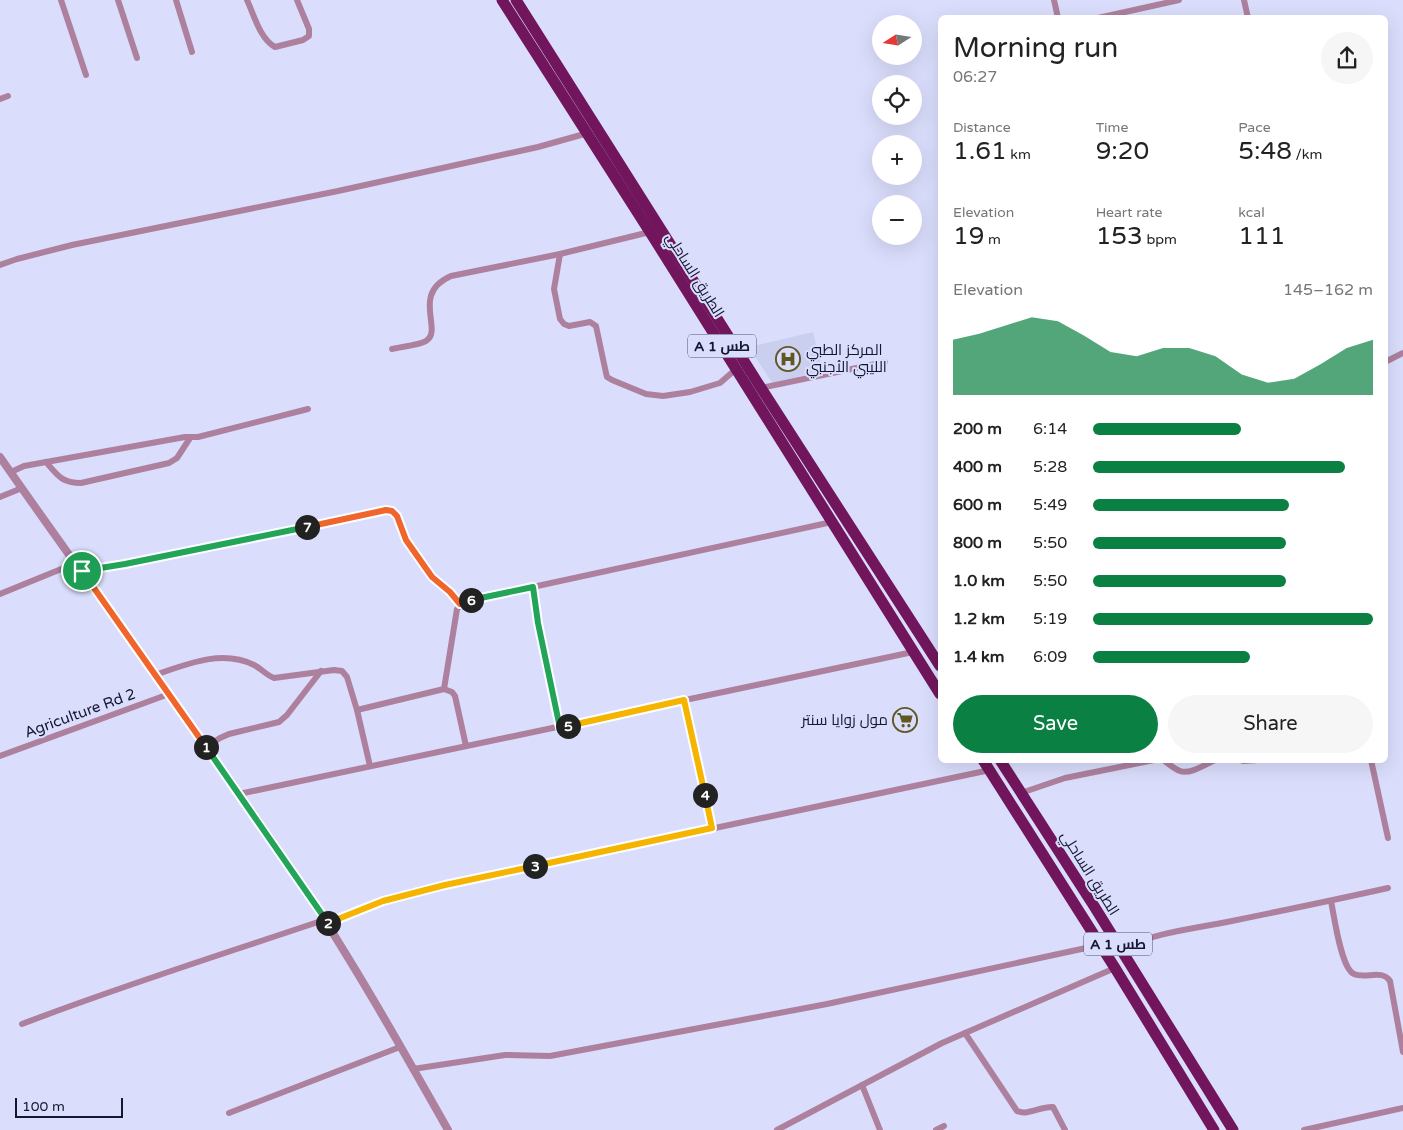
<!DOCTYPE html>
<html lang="en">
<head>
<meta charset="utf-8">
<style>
	:root { --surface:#fff; --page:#f6f6f6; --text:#222; --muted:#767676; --accent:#0b8043 }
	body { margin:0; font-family:"Varela Round",Cairo,sans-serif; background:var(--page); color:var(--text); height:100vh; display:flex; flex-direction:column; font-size:19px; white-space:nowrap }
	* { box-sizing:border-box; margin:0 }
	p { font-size:16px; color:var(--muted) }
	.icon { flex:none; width:28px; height:28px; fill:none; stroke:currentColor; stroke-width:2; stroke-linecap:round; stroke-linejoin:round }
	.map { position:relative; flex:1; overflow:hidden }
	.sheet { position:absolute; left:938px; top:15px; width:450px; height:748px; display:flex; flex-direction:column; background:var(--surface); border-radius:8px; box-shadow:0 5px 20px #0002 }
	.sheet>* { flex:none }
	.needle { width:32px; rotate:258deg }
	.fabs { position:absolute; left:872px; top:15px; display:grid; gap:10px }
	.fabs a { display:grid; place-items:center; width:50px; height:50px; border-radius:50%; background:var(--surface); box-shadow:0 5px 20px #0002; font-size:25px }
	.scale { position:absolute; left:15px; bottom:12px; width:108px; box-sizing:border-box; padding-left:5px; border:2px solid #151630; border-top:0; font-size:14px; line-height:18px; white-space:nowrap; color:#151630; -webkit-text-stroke:4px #dadefc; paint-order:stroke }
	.pin { position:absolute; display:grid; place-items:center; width:42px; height:42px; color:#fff; margin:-21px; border:2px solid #fff; border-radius:50%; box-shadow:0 1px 5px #0007 }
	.km { position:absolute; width:25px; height:25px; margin:-12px; border-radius:50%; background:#222; color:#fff; font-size:14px; line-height:25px; text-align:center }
	.round { display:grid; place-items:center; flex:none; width:52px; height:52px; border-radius:26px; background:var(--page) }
	.headline { display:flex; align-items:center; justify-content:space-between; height:85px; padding:0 15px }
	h1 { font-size:28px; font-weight:600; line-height:38px }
	.stats { display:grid; grid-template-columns:repeat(3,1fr); gap:8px; height:85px; padding:5px 15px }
	.stats div { display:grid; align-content:center }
	.stats b { font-size:25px; font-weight:600 }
	.stats small { font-size:14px; font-weight:400 }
	.stats p { font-size:14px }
	.chart { height:140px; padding:10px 15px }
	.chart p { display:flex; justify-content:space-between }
	.chart svg { width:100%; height:90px; margin-top:5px; fill:var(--accent); opacity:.7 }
	.action { display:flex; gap:10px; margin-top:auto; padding:10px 15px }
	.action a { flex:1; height:58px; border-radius:30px; background:var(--accent); color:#fff; font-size:20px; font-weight:600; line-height:58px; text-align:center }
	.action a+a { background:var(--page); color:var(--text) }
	ul { padding:0 15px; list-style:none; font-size:16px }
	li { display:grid; grid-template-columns:80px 60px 1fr; align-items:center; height:38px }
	li i { height:12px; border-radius:6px; background:var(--accent) }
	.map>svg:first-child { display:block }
</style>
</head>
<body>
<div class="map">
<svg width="1403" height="1130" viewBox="0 0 1403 1130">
	<rect width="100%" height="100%" fill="#dadefc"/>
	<path fill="#cbcfef" d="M813,332l10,39 -51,12 -23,-36z"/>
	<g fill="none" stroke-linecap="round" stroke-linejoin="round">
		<g stroke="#ad819e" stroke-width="6">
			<path d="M61,0l25,75"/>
			<path d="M118,0l19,58"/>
			<path d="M176,0l16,52"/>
			<path d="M247,0c7,15 13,39 28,47l28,-7 6,-4v-7l-12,-29"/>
			<path d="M1054,0l4,18"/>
			<path d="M1244,0l4,18"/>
			<path d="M1098,18l81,-18"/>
			<path d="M0,99l8,-3"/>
			<path d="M560,254l-6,35 6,30 4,5 5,2 21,-4 6,4 10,47 1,4 5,3 34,14 17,2 27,-4 30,-9 16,-14"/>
			<path d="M0,265l17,-6 55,-14 266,-54 200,-44 50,-14"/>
			<path d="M392,349c8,-2 28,-4 34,-8 18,-11 -16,-47 25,-65l109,-22 90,-22"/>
			<path d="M1385,362l18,-9"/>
			<path d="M761,388l124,-26"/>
			<path d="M46,462c12,14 16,21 35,21l88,-20 8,-5 13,-20"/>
			<path d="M11,472l13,-6 161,-29h13l110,-28"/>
			<path d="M0,497l22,-9"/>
			<path d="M82,571l43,-7 261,-54c14,2 15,20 21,31 7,13 17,29 28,39 10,9 16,12 25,25"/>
			<path d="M533,587l5,36 22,105"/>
			<path d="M0,594l76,-31"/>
			<path d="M155,675c32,-11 67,-26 99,-10 8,4 12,10 20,13l60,-8 8,1 5,6 10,33 13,56"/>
			<path d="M444,689l13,-80 7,-7 368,-80"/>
			<path d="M684,701l28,127"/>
			<path d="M357,710l87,-21 8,3 3,4 11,50"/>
			<path d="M206,747l14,-9 9,-4 50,-12 8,-7 34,-44"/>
			<path d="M0,756l169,-62"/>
			<path d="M1163,760c5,3 11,9 17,11 10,4 26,-7 35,-11"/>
			<path d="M1240,760l3,1 15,-1"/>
			<path d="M1371,760l17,78"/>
			<path d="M1021,793l44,-15 89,-18"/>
			<path d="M239,794l674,-142"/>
			<path d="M1331,901c3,14 10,68 23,73 12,5 28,-5 36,7l13,71"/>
			<path d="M327,924l56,-23 62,-16 545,-115"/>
			<path d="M1120,949c34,-16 71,-20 107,-27 54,-11 107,-22 161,-34"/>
			<path d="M22,1024c99,-38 201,-70 302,-104"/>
			<path d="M965,1033l52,78c11,5 24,-5 36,-4l12,23"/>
			<path d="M413,1069l92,-14 45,1 277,-52 273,-59"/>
			<path d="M862,1085l18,45"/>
			<path d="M229,1113l171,-66"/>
			<path d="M777,1130l165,-87 173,-75"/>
			<path d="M936,1130l8,-4"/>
			<path d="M1304,1130l99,-22"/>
		</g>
		<path stroke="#ad819e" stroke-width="8" d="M0,457c98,141 202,279 298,422 54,81 102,166 150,251"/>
		<g stroke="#71165c" stroke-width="11">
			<path d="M502,0l148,232 290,462"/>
			<path d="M516,0l245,388 179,278"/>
			<path d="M983,760l132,208 99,162"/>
			<path d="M1000,760l94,146 139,224"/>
		</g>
	</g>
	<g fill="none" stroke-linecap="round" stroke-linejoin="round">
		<defs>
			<path id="split-1" d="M82,571l124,176"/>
			<path id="split-2" d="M206,747l122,176"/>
			<path id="split-3" d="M328,923l55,-22 62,-16 90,-19"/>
			<path id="split-4" d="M535,866l177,-38 -7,-33"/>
			<path id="split-5" d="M568,726l116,-26 21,95"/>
			<path id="split-6" d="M471,600l62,-13 5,36 22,105 8,-2"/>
			<path id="split-7" d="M307,527l79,-17 6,1 5,5 9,24 26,37 18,15 10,12 11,-4"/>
			<path id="split-8" d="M82,571l43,-7 182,-37"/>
		</defs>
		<use href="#split-1" stroke="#fff" stroke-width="10"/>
		<use href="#split-2" stroke="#fff" stroke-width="10"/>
		<use href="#split-3" stroke="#fff" stroke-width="10"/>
		<use href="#split-4" stroke="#fff" stroke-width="10"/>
		<use href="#split-5" stroke="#fff" stroke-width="10"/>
		<use href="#split-6" stroke="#fff" stroke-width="10"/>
		<use href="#split-7" stroke="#fff" stroke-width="10"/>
		<use href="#split-8" stroke="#fff" stroke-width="10"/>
		<use href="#split-1" stroke="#f0652b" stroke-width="6"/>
		<use href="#split-2" stroke="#22a559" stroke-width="6"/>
		<use href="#split-3" stroke="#f5b400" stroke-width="6"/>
		<use href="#split-4" stroke="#f5b400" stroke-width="6"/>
		<use href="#split-5" stroke="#f5b400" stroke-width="6"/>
		<use href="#split-6" stroke="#22a559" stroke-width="6"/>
		<use href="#split-7" stroke="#f0652b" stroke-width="6"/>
		<use href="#split-8" stroke="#22a559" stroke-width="6"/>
	</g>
	<defs>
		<symbol id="hospital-ring" viewBox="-11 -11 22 22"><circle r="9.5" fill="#dadefc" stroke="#605723" stroke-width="1.5"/><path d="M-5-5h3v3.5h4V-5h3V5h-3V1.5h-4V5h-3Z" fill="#605723"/></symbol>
		<symbol id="supermarket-ring" viewBox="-11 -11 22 22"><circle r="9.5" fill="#dadefc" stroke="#605723" stroke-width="1.5"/><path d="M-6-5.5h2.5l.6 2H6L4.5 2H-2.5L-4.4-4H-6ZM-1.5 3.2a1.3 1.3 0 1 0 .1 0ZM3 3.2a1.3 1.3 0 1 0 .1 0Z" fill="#605723"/></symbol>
	</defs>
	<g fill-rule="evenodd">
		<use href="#hospital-ring" x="774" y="345" width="28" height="28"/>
		<use href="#supermarket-ring" x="891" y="706" width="28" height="28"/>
	</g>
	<g text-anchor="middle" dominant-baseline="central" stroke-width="4" stroke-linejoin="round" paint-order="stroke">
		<g fill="#dadefc" stroke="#50526d" stroke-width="1">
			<rect x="688" y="334.5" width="68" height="23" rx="4"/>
			<rect x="1084" y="932.5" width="68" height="23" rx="4"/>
		</g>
		<g font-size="14" font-weight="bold" fill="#151630">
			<text x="722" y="346">A 1 طس</text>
			<text x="1118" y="944">A 1 طس</text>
		</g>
		<g font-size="15" fill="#151630" stroke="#dadefc">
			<text transform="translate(695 275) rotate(58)">الطريق الساحلي</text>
			<text transform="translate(80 713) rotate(-20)">Agriculture Rd 2</text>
			<text transform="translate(1090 873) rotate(58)">الطريق الساحلي</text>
		</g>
		<g font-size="15" fill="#151630" stroke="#dadefc" text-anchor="start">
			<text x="806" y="350">المركز الطبي<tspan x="806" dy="17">الليبي الأجنبي</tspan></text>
			<text x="888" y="720" text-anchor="end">مول زوايا سنتر</text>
		</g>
	</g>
</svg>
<div class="fabs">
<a><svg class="needle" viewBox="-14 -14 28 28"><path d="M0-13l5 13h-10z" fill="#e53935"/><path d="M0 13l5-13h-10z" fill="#767676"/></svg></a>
<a><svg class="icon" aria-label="locate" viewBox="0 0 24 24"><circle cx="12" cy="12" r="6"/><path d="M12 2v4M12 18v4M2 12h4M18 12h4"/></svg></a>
<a>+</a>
<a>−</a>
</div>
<div class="scale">100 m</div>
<div class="pin" style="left:82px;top:571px;background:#1e9e55"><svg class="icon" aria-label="arrive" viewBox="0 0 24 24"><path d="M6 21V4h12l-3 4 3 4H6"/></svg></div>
<b class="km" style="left:206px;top:747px">1</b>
<b class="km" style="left:328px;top:923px">2</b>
<b class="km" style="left:535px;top:866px">3</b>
<b class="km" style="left:705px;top:795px">4</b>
<b class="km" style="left:568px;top:726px">5</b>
<b class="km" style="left:471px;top:600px">6</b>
<b class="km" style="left:307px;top:527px">7</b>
<section class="sheet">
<div class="headline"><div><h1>Morning run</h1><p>06:27</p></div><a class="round"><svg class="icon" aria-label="share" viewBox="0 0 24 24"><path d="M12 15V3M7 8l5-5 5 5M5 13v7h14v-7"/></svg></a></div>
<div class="stats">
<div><p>Distance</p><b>1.61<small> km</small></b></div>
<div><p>Time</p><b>9:20</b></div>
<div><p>Pace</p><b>5:48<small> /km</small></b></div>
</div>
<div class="stats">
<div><p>Elevation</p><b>19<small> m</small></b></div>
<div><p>Heart rate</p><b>153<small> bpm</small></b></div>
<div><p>kcal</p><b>111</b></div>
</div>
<div class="chart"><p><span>Elevation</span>145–162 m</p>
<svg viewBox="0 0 160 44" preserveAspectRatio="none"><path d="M0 44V17L10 14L20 10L30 6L40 8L50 15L60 23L70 25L80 21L90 21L100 25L110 34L120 38L130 36L140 29L150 21L160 17V44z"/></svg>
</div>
<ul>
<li><b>200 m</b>6:14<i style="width:53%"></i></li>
<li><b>400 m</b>5:28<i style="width:90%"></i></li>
<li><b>600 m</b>5:49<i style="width:70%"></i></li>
<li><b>800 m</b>5:50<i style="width:69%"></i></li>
<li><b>1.0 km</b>5:50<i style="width:69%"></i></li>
<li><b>1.2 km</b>5:19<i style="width:100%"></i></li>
<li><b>1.4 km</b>6:09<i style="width:56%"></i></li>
</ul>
<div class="action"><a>Save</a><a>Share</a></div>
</section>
</div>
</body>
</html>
